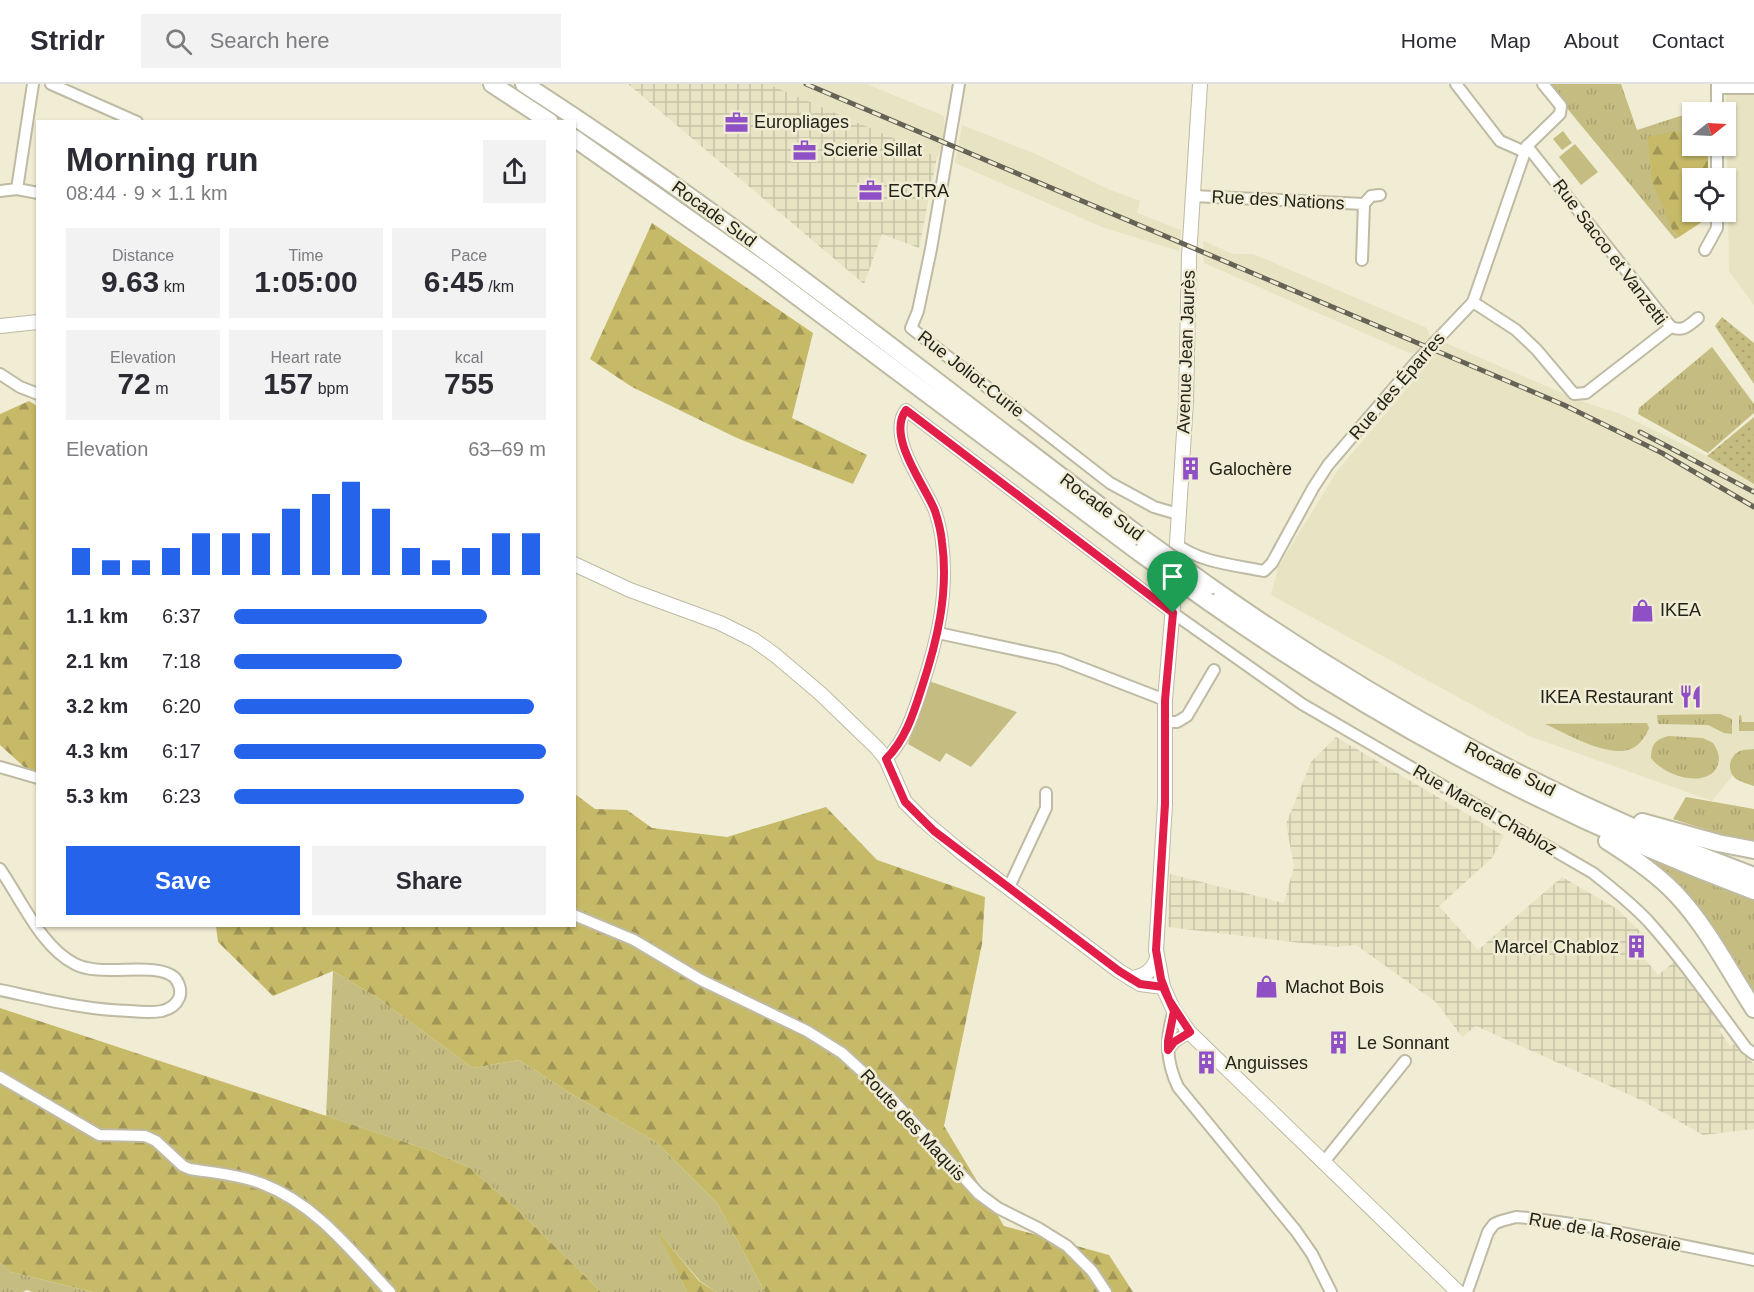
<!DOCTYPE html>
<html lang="en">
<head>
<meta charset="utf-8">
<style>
	:root { --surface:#fff; --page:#f2f2f3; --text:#2b2b33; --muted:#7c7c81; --line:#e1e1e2; --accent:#2563eb }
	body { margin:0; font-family:Helvetica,sans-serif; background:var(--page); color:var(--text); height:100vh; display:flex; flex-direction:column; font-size:22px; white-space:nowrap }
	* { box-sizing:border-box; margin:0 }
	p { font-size:20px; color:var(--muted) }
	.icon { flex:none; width:33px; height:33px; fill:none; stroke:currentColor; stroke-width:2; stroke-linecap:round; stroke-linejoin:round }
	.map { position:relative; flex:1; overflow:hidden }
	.side { position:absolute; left:36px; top:36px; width:540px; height:807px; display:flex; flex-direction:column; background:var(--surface); border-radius:0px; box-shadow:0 2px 4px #0004 }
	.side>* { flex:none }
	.needle { width:39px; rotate:72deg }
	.fabs { position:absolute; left:1682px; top:18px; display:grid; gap:12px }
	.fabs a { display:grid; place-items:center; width:54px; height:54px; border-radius:0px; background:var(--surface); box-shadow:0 2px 4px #0004; font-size:30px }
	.pin { position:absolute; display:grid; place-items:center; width:51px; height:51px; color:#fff; margin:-62px -26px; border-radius:50% 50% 50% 0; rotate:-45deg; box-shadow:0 0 6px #0007 }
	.pin .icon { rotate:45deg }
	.round { display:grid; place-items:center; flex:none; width:63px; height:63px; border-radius:0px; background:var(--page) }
	.head { display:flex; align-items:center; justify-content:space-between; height:102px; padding:0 30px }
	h1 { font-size:33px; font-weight:600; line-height:45px }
	.stats { display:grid; grid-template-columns:repeat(3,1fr); gap:9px; height:102px; padding:6px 30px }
	.stats div { display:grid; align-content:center; border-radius:0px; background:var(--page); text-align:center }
	.stats b { font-size:30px; font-weight:600 }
	.stats small { font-size:16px; font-weight:400 }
	.stats p { font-size:16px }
	.chart { height:168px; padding:12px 30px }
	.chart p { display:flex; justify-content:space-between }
	.chart svg { width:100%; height:108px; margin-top:6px; stroke:var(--accent); stroke-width:6 }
	.cta { display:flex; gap:12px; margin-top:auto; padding:12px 30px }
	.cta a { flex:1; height:69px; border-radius:0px; background:var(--accent); color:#fff; font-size:24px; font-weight:600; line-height:69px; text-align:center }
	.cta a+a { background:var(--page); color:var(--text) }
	ul { padding:0 30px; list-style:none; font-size:20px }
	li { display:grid; grid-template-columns:96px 72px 1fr; align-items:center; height:45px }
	li i { height:15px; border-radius:8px; background:var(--accent) }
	header { display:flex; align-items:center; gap:36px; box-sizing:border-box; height:84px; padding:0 30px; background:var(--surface); border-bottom:2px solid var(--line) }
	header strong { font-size:28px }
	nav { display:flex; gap:33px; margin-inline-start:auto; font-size:21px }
	.search { width:420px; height:54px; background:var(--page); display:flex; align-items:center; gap:15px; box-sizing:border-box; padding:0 21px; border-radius:0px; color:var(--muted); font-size:22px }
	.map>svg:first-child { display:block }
</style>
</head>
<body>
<header>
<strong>Stridr</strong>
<div class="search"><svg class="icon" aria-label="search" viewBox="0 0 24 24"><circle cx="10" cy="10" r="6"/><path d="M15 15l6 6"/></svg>Search here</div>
<nav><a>Home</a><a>Map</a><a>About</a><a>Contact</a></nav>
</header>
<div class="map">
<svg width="1754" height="1208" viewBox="0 0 1754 1208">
	<defs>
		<pattern id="industrial-grid" width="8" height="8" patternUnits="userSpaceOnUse" patternTransform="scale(1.5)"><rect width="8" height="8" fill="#e8e3c3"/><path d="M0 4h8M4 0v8" fill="none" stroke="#c7c2a7"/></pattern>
		<pattern id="grass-tufts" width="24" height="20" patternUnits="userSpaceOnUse" patternTransform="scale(1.5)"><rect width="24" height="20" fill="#c5bc81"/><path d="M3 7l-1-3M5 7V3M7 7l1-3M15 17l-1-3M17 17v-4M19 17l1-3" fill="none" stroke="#a9a16f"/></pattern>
		<pattern id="forest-firs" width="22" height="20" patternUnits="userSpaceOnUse" patternTransform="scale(1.5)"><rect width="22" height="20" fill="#c6b968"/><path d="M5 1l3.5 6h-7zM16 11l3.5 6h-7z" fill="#a19655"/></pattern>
		<pattern id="garden-dots" width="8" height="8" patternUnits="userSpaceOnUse" patternTransform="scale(1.5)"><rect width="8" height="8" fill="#c5bc81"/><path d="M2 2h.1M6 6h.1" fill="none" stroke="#a9a16f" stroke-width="1.8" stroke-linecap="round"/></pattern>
	</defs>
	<rect width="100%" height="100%" fill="#f0edd4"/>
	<g fill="#e8e3c3">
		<path d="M768,0h99l77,32 1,16 -1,14 -7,11z"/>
		<path d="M1726,0h28v221l-25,-34z"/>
		<path d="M962,41l76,30 70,34 32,12 -3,12 44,17 -2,21 -77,-24 -147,-64z"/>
		<path d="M1203,157l30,13h20l174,74 3,9 -9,11 -9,6 -208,-91z"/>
		<path d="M1441,257l140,60 40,13 86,42 47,28v274l-8,1 -34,42 -183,-65 -258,-141 7,-28 59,-96 93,-110v-10z"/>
	</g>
	<g fill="url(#industrial-grid)">
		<path d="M628,0h140l169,73 -18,91 -37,-14 -18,50z"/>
		<path d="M1336,653l168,99 -12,22 -53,48 39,44 84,-73 55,32 28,27 -11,10 24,29 16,-13 49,65 -4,3 11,16 4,-2 20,20v65l-51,6 -62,-35 -165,-74 -14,11 -26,-35 -80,-57 -20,2 -168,-20 2,-53 114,29 10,-37 -8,-42 25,-62z"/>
	</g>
	<g fill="url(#grass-tufts)">
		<path d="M1547,0h74l16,46 71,-23v5h-16v27l-17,-7 -2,99 6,6 -4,2z"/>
		<path d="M1712,263l42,57v9l-46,40 -70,-39 1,-6z"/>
		<path d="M1720,630l12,5v15l-8,-1 -16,-8 -50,-1 -1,-9z"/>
		<path d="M1741,631l1,7h12v9h-15v-15z"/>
		<path d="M1647,639l2,5c-3,8 -10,18 -18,21 -23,9 -64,-15 -86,-25z"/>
		<path d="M1669,652l34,2 10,5c6,9 8,16 3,26 -14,20 -54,5 -65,-11 0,-14 5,-19 18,-22z"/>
		<path d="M1754,665v37c-6,-2 -13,-4 -18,-7 -10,-8 -7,-23 4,-28 4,-2 9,-1 14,-2z"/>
		<path d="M1686,713l68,12v36l-81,-26z"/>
		<path d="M1645,772l109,43v96l-53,-86 -57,-49z"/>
		<path d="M333,887l42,25 98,72 46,-8 51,33 86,49 61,61 48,89h-49l-16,-11 -42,-49 29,60h-86l-84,-83 -47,-41 -41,-18 -103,-34z"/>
		<path d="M0,1179l11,9 82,20h-61l-5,-2 -4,2h-23z"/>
	</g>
	<g fill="url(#forest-firs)">
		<path d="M1675,47l17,8v7h10l6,7v25h-16v34h16v6l-29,19 -6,-6 -21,-50 -4,-44z"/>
		<path d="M652,139l161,110 -21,85 75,37 -14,29 -116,-46 -105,-51 -42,-28z"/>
		<path d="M29,317l8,5v370l-5,-2 -32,-29v-331z"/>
		<path d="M575,710l20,15 32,1 25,18 75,9 99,-30 51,53 108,37 -3,47 -38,182 60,100 105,29 24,37h-368l-48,-89 -61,-61 -86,-49 -51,-33 -46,8 -98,-72 -42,-25 -60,25 -55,-54 -2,-16h358z"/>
		<path d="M0,924l429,142 41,18 47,41 84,83h-508l-82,-20 -11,-9z"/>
		<path d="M656,1145l43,52 17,11h-29z"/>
	</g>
	<g fill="#c5bc81">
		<path d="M1563,47l9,12 -10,7 -9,-11z"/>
		<path d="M1575,60l23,28 -17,13 -22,-28z"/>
		<path d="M929,597l88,31 -46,55 -25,-14 -6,9 -32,-18z"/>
	</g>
	<g fill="url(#garden-dots)">
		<path d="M1722,233l32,26v41l-39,-58z"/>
		<path d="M1754,333v67l-47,-28z"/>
	</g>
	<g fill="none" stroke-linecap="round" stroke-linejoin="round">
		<defs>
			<g id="minor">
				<path d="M51,0l86,38"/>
				<path d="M959,0l-28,165 -13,62 -7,17 199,155 44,24 24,7"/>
				<path d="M1456,0l44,57 25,11"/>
				<path d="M1717,4h37"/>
				<path d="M1717,28v-28"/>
				<path d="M1527,62l144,181"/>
				<path d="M1717,62v32"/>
				<path d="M17,105l21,4"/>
				<path d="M0,107l17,-2 16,-105"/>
				<path d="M1193,112l171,8 -2,56"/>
				<path d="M1364,120l7,-8 9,-1"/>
				<path d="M1705,166l12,-22v-16"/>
				<path d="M1473,218l43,28 20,19 38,45 12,-1 85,-66"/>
				<path d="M1671,243c12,5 17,-1 27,-9"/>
				<path d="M0,290l20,13 18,7"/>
				<path d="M1176,460c25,19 59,21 88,27l8,-8 41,-75 15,-23 89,-104 56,-59 54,-156 33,-32 1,-8 -18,-22"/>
				<path d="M938,549l121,26 106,41"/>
				<path d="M1165,638h12l10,-6 27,-46"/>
				<path d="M886,675c19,-19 27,-44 35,-69 16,-48 28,-97 21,-148 -1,-10 -4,-22 -7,-31 -10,-26 -49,-74 -29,-101l267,203 129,91 291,169c19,15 38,30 55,48 36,40 66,84 98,127l8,6"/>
				<path d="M0,683l38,11"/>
				<path d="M0,785c21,30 41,78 75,95 26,14 80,-3 99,13 5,5 8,14 5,21 -3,7 -9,11 -17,13 -10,2 -21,1 -32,0 -44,-1 -87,-12 -130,-21"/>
				<path d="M1009,803l37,-79v-15"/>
				<path d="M574,831l60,25 67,40 106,51 35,22 46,42 91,99 19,14 40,20 29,18 25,25 14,21"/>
				<path d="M1174,927c-9,27 -8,50 4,76l118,144 16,23 19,38"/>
				<path d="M1168,966l6,-8 15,-10"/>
				<path d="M0,993l99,58 46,1 11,5 27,25 7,3c25,4 50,6 73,15 54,21 88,67 127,108"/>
				<path d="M1323,1079l82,-102"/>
				<path d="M1467,1208l21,-60 6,-8 7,-3 15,-4 13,1 64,9 161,33"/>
			</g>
			<g id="major">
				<path d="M1200,0l-11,173 -3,144 -13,205 -8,94v104l-9,146 7,37 11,24 15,21 269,260"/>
				<path d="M0,242l38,-4"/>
				<path d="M574,480l56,26 90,33 34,17 21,15 46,39 56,54 9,11 19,43 18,18 39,33 157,118 21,13 23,3"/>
				<path d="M1130,894c13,-1 23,-7 27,-20"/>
			</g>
			<g id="highway">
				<path d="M492,0l58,38"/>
				<path d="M524,0c215,138 413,300 617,453"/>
				<path d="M574,54l188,132 378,283"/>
				<path d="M1209,502c172,121 348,217 545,290"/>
				<path d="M1209,518c172,121 348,215 545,289"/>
				<path d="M1642,738l76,21 36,7"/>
				<path d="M1607,757c24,15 49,32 69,53 32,34 53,77 78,115"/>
			</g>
		</defs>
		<use href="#minor" stroke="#bebaa3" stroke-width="14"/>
		<use href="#major" stroke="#bebaa3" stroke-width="16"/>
		<use href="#highway" stroke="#bebaa3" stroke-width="20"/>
		<use href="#minor" stroke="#fff" stroke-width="10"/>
		<use href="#major" stroke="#fff" stroke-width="14"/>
		<use href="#highway" stroke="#fff" stroke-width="16"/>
		<defs>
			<g id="rail">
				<path d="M806,0l758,321 98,48 92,54"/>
				<path d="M1640,348l114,60"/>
			</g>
		</defs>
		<use href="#rail" stroke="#656355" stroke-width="5"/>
		<use href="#rail" stroke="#f0edd4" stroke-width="3" stroke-dasharray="9" stroke-linecap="butt"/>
		<defs>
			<g id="highway-bridge">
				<path d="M1141,453l68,49"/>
				<path d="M1140,469l69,49"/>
			</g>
		</defs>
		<use href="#highway-bridge" stroke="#bebaa3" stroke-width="20" stroke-linecap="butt"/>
		<use href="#highway-bridge" stroke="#fff" stroke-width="16"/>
	</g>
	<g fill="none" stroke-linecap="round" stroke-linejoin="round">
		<defs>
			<path id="route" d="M1173,529l-8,87v104l-9,146 5,29 8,21 21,32 -16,10 -6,8v-9l6,-30 -11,-24 -23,-3 -21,-13 -185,-140 -29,-29 -19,-43c19,-19 27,-44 35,-69 16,-48 28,-97 21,-148 -1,-10 -4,-22 -7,-31 -10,-26 -49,-74 -29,-101l267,203"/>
		</defs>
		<use href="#route" stroke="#fff" stroke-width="12"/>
		<use href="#route" stroke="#e11d48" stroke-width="8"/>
	</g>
	<defs>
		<symbol id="office-bare" viewBox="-9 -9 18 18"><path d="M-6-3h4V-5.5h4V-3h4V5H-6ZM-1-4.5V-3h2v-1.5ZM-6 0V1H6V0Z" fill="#8f50c6" stroke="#f0edd4" stroke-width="2.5" paint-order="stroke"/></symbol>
		<symbol id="building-bare" viewBox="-9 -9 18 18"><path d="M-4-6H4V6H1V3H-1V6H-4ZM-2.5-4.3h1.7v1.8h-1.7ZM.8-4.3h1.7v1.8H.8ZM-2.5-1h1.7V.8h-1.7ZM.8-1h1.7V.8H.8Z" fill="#8f50c6" stroke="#f0edd4" stroke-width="2.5" paint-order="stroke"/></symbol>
		<symbol id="shop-bare" viewBox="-9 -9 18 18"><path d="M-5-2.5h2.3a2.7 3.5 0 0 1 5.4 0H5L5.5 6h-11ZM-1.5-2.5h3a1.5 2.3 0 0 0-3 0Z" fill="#8f50c6" stroke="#f0edd4" stroke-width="2.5" paint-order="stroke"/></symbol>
		<symbol id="restaurant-bare" viewBox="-9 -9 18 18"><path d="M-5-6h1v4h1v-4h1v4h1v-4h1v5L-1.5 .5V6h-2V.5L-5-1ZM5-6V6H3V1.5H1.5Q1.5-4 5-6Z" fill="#8f50c6" stroke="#f0edd4" stroke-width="2.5" paint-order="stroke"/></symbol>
	</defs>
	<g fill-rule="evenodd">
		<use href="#office-bare" x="720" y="22" width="33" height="33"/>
		<use href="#office-bare" x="788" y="50" width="33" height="33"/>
		<use href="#office-bare" x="854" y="90" width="33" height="33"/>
		<use href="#building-bare" x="1174" y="368" width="33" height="33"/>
		<use href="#shop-bare" x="1626" y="510" width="33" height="33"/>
		<use href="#restaurant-bare" x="1674" y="596" width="33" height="33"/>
		<use href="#building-bare" x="1620" y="846" width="33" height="33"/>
		<use href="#shop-bare" x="1250" y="886" width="33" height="33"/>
		<use href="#building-bare" x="1322" y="942" width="33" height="33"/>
		<use href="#building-bare" x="1190" y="962" width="33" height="33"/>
	</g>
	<g text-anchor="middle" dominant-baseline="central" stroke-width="5" stroke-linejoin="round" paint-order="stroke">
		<g font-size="18" fill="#24231a" stroke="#f0edd4" text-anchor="start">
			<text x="754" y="38">Europliages</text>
			<text x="823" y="66">Scierie Sillat</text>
			<text x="888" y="107">ECTRA</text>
			<text x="1209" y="385">Galochère</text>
			<text x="1660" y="526">IKEA</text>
			<text x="1673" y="613" text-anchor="end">IKEA Restaurant</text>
			<text x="1619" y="863" text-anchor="end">Marcel Chabloz</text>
			<text x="1285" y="903">Machot Bois</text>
			<text x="1357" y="959">Le Sonnant</text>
			<text x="1225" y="979">Anguisses</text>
		</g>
		<g font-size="18" fill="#24231a" stroke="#f0edd4">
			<text transform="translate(1278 116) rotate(3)">Rue des Nations</text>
			<text transform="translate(714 130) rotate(36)">Rocade Sud</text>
			<text transform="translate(1610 168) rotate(53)">Rue Sacco et Vanzetti</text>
			<text transform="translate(1186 268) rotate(-88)">Avenue Jean Jaurès</text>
			<text transform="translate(971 290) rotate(38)">Rue Joliot-Curie</text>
			<text transform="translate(1397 302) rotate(-49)">Rue des Éparres</text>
			<text transform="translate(1102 423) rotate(37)">Rocade Sud</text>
			<text transform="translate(1510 685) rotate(27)">Rocade Sud</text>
			<text transform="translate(1485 726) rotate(30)">Rue Marcel Chabloz</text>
			<text transform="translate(913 1041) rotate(47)">Route des Maquis</text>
			<text transform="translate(1605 1148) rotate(10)">Rue de la Roseraie</text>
		</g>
	</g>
</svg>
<div class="fabs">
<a><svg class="needle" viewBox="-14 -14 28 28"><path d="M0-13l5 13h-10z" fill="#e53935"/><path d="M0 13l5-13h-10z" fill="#7c7c81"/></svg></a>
<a><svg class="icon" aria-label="locate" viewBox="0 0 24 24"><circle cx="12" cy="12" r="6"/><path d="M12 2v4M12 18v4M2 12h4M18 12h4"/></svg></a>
</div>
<div class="pin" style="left:1173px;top:529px;background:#1e9e55"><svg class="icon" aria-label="arrive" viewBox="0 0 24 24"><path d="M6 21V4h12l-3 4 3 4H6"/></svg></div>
<section class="side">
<div class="head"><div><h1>Morning run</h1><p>08:44 · 9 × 1.1 km</p></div><a class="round"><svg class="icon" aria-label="share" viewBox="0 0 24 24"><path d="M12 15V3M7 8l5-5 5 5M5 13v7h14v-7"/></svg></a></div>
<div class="stats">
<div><p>Distance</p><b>9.63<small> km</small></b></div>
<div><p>Time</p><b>1:05:00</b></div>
<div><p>Pace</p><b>6:45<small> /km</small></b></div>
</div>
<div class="stats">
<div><p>Elevation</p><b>72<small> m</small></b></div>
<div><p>Heart rate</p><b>157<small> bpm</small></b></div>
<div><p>kcal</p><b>755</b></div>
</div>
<div class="chart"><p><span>Elevation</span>63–69 m</p>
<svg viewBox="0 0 160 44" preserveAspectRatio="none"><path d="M5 44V33M15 44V38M25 44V38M35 44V33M45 44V27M55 44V27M65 44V27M75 44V17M85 44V11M95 44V6M105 44V17M115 44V33M125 44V38M135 44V33M145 44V27M155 44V27"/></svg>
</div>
<ul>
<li><b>1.1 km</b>6:37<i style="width:81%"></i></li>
<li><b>2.1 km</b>7:18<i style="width:54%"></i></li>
<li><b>3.2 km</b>6:20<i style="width:96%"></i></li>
<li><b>4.3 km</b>6:17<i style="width:100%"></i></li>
<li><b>5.3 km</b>6:23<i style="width:93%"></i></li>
</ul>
<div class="cta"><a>Save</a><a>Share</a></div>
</section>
</div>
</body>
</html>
